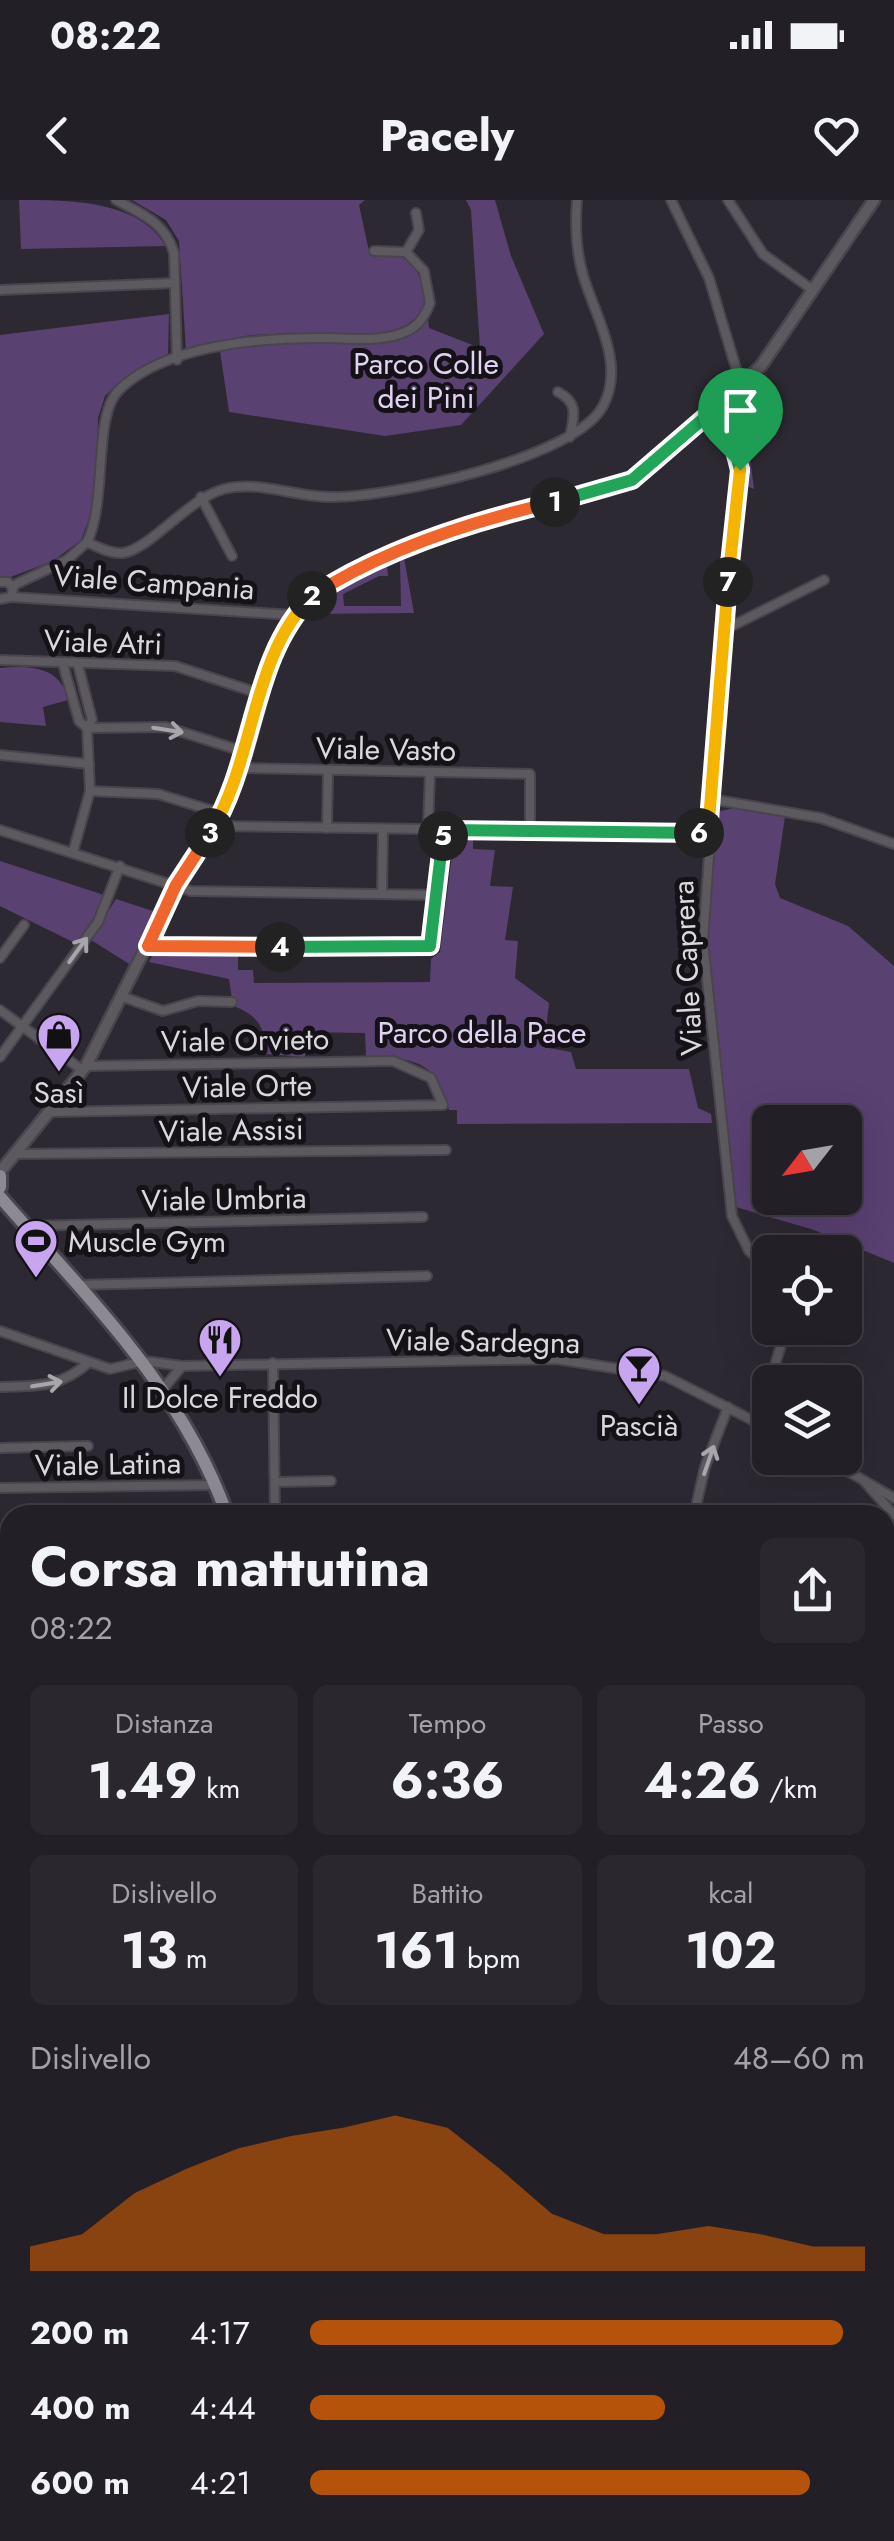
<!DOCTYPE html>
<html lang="it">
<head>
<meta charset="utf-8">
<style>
	:root { --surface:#221f26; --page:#2a272e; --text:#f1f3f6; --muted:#a2a2a7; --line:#3f3d43; --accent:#b45309 }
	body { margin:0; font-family:Jost,sans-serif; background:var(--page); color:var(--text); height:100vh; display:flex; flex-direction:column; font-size:38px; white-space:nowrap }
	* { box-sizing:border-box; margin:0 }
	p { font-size:32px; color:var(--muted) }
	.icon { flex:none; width:55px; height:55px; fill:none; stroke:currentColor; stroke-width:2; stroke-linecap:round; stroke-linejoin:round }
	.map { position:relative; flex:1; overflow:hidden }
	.side { position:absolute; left:0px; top:1305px; width:895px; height:1038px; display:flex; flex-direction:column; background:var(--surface); border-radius:30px 30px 0 0; box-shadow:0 10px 40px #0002,0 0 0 2px var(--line) }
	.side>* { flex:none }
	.needle { width:65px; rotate:239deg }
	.controls { position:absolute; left:752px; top:905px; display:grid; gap:20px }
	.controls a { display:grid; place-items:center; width:110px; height:110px; border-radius:15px; background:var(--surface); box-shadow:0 10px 40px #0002,0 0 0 2px var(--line); font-size:50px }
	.pin { position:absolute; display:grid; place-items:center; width:85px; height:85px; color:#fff; margin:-102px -42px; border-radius:50% 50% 50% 0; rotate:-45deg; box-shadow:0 0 10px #0007 }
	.pin .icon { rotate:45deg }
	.km { position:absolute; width:50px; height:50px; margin:-25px; border-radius:50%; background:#222; color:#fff; font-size:28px; line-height:50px; text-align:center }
	.round { display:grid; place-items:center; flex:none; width:105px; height:105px; border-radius:15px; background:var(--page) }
	.summary { display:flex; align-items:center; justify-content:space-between; height:170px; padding:0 30px }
	h1 { font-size:55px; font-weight:700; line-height:75px }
	.figures { display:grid; grid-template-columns:repeat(3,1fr); gap:15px; height:170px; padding:10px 30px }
	.figures div { display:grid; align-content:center; border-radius:15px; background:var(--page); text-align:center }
	.figures b { font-size:50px; font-weight:700 }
	.figures small { font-size:28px; font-weight:400 }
	.figures p { font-size:28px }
	.chart { height:280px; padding:20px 30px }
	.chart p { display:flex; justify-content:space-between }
	.chart svg { width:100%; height:180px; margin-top:10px; fill:var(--accent); opacity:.7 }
	ul { padding:0 30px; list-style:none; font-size:32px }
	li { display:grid; grid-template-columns:160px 120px 1fr; align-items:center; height:75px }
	li i { height:25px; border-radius:12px; background:var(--accent) }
	.status { display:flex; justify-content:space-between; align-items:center; height:70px; padding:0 50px; background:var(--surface); direction:ltr }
	.status svg { height:28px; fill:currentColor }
	header { display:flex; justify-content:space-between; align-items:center; height:130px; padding:0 30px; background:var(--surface); font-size:45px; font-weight:700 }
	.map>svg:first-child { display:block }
</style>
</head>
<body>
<div class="status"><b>08:22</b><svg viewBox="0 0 49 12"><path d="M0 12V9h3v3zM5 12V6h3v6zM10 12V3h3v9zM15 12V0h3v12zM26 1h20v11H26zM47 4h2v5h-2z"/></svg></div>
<header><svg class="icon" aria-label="back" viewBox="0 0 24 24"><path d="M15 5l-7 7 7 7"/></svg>Pacely<svg class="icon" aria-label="heart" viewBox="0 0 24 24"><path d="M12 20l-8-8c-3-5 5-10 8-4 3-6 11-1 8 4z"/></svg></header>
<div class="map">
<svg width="894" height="2341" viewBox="0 0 894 2341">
	<rect width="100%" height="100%" fill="#2d2932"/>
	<g fill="#594172" fill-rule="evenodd">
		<path d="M19,0c49,0 121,0 146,46l-144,3z"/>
		<path d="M132,0h233l-6,5 11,51c40,-6 49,10 57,47 -21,50 -126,28 -173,32 -23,2 -45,10 -68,16l-7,-110 -13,-21z"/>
		<path d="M466,0h29l16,56 33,78 -83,91 -76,11 -156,-24 -9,-61 4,-3 34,-6 127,-1 19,-4 24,-18 1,9 51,20 -9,-138z"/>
		<path d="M169,114l-1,42 -51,28 -12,12 -7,22 -2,82 -15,40 -28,21 -53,20v-246z"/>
		<path d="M767,173l-23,37 10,79 -10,-4 -12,-77 2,-8z"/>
		<path d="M404,358l10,55 -107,1 32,-26 48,-23 1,11h-9l-36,18 1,12h57l-1,-45z"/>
		<path d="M0,468c31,-3 61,-1 68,32l-25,7 3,19 -46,-4z"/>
		<path d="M745,606l41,4 -11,74 5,14 68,28 46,40v297l-80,-33 -78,-23 -14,-95 -16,-193 9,-107zM770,922h75v76h-75z"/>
		<path d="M454,638h19v11l22,1 -5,36 23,1 -8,53 13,1 -3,37 34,25 -5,44 27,5 5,17h113l9,39 13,6 1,9 -255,1v-14h-8c-11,-50 -37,-52 -83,-54l-1,-23 -60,-1v25l-39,-3c-1,-27 -8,-39 -33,-48l-4,-27 -80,-17 4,-8 85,-4v20h15l1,13 176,-1 1,-23 9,-7z"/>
		<path d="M0,661l107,35 -30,48 -77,-38z"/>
		<path d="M116,699l43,14 -25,54 -43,-27z"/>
		<path d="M0,1615h7l3,54h-10z"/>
		<path d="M894,1695v93l-9,-35z"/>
		<path d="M894,1917v211l-9,1v-178z"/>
		<path d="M894,2160v25l-6,3 6,9v26l-8,5 -1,-56z"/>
		<path d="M78,2332h47v1l-5,8h-62z"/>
	</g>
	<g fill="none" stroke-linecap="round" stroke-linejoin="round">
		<defs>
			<g id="minor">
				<path d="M116,0c27,14 49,23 58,53l3,107"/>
				<path d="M671,0l38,78 32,107"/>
				<path d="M728,0l35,54 47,34"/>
				<path d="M406,52l13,-22 -3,-17"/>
				<path d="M0,90l175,-7"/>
				<path d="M558,192c21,11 16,24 12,45"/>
				<path d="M718,206l10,18 12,46 -1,20 -11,98 -25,353 29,275 17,35 21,17"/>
				<path d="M201,297l31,59"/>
				<path d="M87,342c21,-42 5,-128 33,-153 48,-45 142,-51 204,-51 24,0 52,4 76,-4 16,-5 24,-15 30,-31l-6,-32 -18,-19 -32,-1"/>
				<path d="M0,382h8l5,7 -2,8 -11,2"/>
				<path d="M12,386l55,-26 20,-18c10,5 24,12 36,11 27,-4 66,-55 101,-64 33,-9 72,8 106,8 59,1 245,-38 273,-91 23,-42 -8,-90 -20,-131 -7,-24 -8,-50 -6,-75"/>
				<path d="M11,397l282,18"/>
				<path d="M724,430l100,-50"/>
				<path d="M0,460l175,6 86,28"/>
				<path d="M63,464l16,57 8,7"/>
				<path d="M87,528l79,-1 79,25"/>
				<path d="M0,555l89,9"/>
				<path d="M242,568l288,6v57"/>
				<path d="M90,591l68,3 62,19"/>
				<path d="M711,599l110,19 73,26"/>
				<path d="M214,626l494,7"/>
				<path d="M327,628l1,-58"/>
				<path d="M428,629l2,-57"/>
				<path d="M0,630l191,61 246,4"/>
				<path d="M73,652l17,-61 -3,-63 5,-8 -14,-55"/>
				<path d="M382,694l1,-65"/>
				<path d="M148,746h281l15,-116"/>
				<path d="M0,758l24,-33"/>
				<path d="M123,797l40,14 35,-10 34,1"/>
				<path d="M0,810l82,60"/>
				<path d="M0,857l98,-135 22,-56"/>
				<path d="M51,912l392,-7 -12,-27 -38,-17 -307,5"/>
				<path d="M17,954l429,-4"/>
				<path d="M28,1026l395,-9"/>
				<path d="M76,1085l351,-9"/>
				<path d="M0,1131l110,38 34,-8 38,5 374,-7 109,17 105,53"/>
				<path d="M273,1163l2,152"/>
				<path d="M770,1182l16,-54"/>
				<path d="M0,1187c36,-1 60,1 88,-24"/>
				<path d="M164,1188l18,-22"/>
				<path d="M757,1221l13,-38"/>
				<path d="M0,1248l88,-2"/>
				<path d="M825,1258l69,40"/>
				<path d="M864,1281l30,34"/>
				<path d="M275,1282l56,-1"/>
				<path d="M0,1288l215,-3"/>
				<path d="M694,1315l11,-48 23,-60"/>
				<path d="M0,1385l10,-1"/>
				<path d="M0,1445l10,-1"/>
				<path d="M0,1506h10"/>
				<path d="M885,1690l9,-18"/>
				<path d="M0,1724h10"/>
				<path d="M885,1800l9,21"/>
				<path d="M885,1914l9,-33"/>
				<path d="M0,2102l10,3"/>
				<path d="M156,2341l3,-9"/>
				<path d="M512,2341l1,-9"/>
				<path d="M522,2341l5,-9"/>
			</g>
			<g id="tertiary">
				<path d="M0,972l86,-106 91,-181 37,-59 28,-58 30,-107 21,-46 42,-34 56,-26 89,-32 128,-33 24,-9 22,-16 107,-99 113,-166"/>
				<path d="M0,1970l10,2"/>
				<path d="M0,1980l10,2"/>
				<path d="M885,2238l9,13"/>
			</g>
			<g id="secondary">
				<path d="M885,2154l9,-9"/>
				<path d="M18,2341l19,-9"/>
				<path d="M42,2341l19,-9"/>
			</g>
			<g id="primary">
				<path d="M0,976v11"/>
				<path d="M0,997c87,100 182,191 227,318"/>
				<path d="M0,2133l10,-8"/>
			</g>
		</defs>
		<use href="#minor" stroke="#49454d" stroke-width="12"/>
		<use href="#tertiary" stroke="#49454d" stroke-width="15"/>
		<use href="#secondary" stroke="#49454d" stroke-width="16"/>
		<use href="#primary" stroke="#49454d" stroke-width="18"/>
		<use href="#minor" stroke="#5c5a5f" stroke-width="8"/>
		<use href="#tertiary" stroke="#5c5a5f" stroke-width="10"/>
		<use href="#secondary" stroke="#78757c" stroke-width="11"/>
		<use href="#primary" stroke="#8d8992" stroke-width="12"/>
	</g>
	<defs><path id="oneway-shaft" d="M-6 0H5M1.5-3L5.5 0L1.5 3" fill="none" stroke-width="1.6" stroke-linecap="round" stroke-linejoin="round" transform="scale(2.5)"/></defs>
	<g stroke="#a8a5ab">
		<use href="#oneway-shaft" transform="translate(168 530) rotate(9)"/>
		<use href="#oneway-shaft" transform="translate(78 750) rotate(-54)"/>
		<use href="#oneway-shaft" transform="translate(47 1184) rotate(-9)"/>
		<use href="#oneway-shaft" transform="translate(709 1260) rotate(-71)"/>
	</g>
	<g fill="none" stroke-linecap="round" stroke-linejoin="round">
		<defs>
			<path id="split-1" d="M555,302l77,-22 86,-74 10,18 12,46"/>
			<path id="split-2" d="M312,396c71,-47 161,-75 243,-94"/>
			<path id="split-3" d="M210,633c46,-73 40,-176 102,-237"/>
			<path id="split-4" d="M210,633l-34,52 -28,61 132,1"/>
			<path id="split-5" d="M280,747l150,-1 13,-110"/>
			<path id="split-6" d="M443,636l1,-6 255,3"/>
			<path id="split-7" d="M699,633h9l20,-251"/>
			<path id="split-8" d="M728,382l12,-112"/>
		</defs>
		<use href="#split-1" stroke="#fff" stroke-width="20"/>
		<use href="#split-2" stroke="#fff" stroke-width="20"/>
		<use href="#split-3" stroke="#fff" stroke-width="20"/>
		<use href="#split-4" stroke="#fff" stroke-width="20"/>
		<use href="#split-5" stroke="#fff" stroke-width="20"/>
		<use href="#split-6" stroke="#fff" stroke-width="20"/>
		<use href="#split-7" stroke="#fff" stroke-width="20"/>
		<use href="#split-8" stroke="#fff" stroke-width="20"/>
		<use href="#split-1" stroke="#22a559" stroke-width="12"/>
		<use href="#split-2" stroke="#f0652b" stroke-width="12"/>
		<use href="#split-3" stroke="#f5b400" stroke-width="12"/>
		<use href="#split-4" stroke="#f0652b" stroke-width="12"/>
		<use href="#split-5" stroke="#22a559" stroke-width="12"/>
		<use href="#split-6" stroke="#22a559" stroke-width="12"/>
		<use href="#split-7" stroke="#f5b400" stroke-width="12"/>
		<use href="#split-8" stroke="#f5b400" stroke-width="12"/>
	</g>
	<defs>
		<symbol id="shop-pin" viewBox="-11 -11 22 30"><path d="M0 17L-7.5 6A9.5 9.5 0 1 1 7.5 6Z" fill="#c8a6ef" stroke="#141216"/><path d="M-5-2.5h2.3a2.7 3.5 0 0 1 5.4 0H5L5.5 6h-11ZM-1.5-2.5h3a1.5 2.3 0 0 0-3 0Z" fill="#111"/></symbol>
		<symbol id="stadium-pin" viewBox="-11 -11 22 30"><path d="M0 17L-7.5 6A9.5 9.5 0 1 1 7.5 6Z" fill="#c8a6ef" stroke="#141216"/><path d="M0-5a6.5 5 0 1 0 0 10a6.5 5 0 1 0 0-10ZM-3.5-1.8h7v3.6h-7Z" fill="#111"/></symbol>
		<symbol id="restaurant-pin" viewBox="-11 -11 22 30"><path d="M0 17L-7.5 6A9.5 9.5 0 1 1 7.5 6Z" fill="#c8a6ef" stroke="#141216"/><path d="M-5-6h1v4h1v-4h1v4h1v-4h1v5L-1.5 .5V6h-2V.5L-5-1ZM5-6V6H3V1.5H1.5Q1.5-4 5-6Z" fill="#111"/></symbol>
		<symbol id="bar-pin" viewBox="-11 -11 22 30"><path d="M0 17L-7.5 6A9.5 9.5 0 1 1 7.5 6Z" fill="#c8a6ef" stroke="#141216"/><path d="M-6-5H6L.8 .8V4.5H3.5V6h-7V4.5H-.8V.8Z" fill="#111"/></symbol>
	</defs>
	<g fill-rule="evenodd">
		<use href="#shop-pin" x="34" y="810" width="50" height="68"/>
		<use href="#stadium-pin" x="11" y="1016" width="50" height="68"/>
		<use href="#restaurant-pin" x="195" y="1115" width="50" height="68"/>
		<use href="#bar-pin" x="614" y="1143" width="50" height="68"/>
	</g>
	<g text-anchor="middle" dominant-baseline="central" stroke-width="10" stroke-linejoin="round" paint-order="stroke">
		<g font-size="30" fill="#e1d2f4" stroke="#141216">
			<text x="426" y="163">Parco Colle<tspan x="426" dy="34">dei Pini</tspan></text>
			<text x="482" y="832">Parco della Pace</text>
		</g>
		<g font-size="30" fill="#dad7dd" stroke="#141216">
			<text transform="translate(154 382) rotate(4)">Viale Campania</text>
			<text transform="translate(103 442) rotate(2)">Viale Atri</text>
			<text transform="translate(386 549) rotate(1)">Viale Vasto</text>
			<text transform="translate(687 768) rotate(-93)">Viale Caprera</text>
			<text transform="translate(245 840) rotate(-1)">Viale Orvieto</text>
			<text transform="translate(247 886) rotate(-1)">Viale Orte</text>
			<text transform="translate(231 930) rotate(-1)">Viale Assisi</text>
			<text transform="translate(224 999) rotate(-1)">Viale Umbria</text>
			<text transform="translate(483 1141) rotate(1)">Viale Sardegna</text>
			<text transform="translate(108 1264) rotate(-1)">Viale Latina</text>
		</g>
		<g font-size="30" fill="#dad7dd" stroke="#141216">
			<text x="59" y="892">Sasì</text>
			<text x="68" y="1041" text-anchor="start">Muscle Gym</text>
			<text x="220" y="1197">Il Dolce Freddo</text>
			<text x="639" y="1225">Pascià</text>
		</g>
	</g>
</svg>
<div class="controls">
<a><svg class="needle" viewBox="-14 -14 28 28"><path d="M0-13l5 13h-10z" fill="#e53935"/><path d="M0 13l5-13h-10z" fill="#a2a2a7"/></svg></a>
<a><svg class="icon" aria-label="locate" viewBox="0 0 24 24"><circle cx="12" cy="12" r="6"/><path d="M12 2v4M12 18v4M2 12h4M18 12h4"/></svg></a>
<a><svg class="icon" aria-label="layers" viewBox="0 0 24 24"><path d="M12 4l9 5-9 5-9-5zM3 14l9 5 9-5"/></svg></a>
</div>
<div class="pin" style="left:740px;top:270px;background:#1e9e55"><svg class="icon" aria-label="arrive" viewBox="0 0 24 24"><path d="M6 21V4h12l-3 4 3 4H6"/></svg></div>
<b class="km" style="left:555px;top:302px">1</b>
<b class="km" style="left:312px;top:396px">2</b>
<b class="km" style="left:210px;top:633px">3</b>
<b class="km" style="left:280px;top:747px">4</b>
<b class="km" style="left:443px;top:636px">5</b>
<b class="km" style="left:699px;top:633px">6</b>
<b class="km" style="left:728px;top:382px">7</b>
<section class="side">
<div class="summary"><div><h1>Corsa mattutina</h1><p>08:22</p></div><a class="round"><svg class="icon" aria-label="share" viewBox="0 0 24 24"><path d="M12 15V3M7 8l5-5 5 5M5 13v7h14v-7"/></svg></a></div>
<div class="figures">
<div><p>Distanza</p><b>1.49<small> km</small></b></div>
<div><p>Tempo</p><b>6:36</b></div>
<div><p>Passo</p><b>4:26<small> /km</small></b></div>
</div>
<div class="figures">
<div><p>Dislivello</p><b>13<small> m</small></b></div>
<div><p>Battito</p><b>161<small> bpm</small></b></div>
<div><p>kcal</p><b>102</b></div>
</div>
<div class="chart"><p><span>Dislivello</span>48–60 m</p>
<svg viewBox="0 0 160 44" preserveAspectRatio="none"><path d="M0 44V38L10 35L20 25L30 19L40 14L50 11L60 9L70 6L80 9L90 19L100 30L110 35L120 35L130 33L140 35L150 38L160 38V44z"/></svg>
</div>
<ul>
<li><b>200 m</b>4:17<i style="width:96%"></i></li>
<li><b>400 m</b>4:44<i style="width:64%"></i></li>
<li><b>600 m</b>4:21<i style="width:90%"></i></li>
</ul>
</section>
</div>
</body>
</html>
